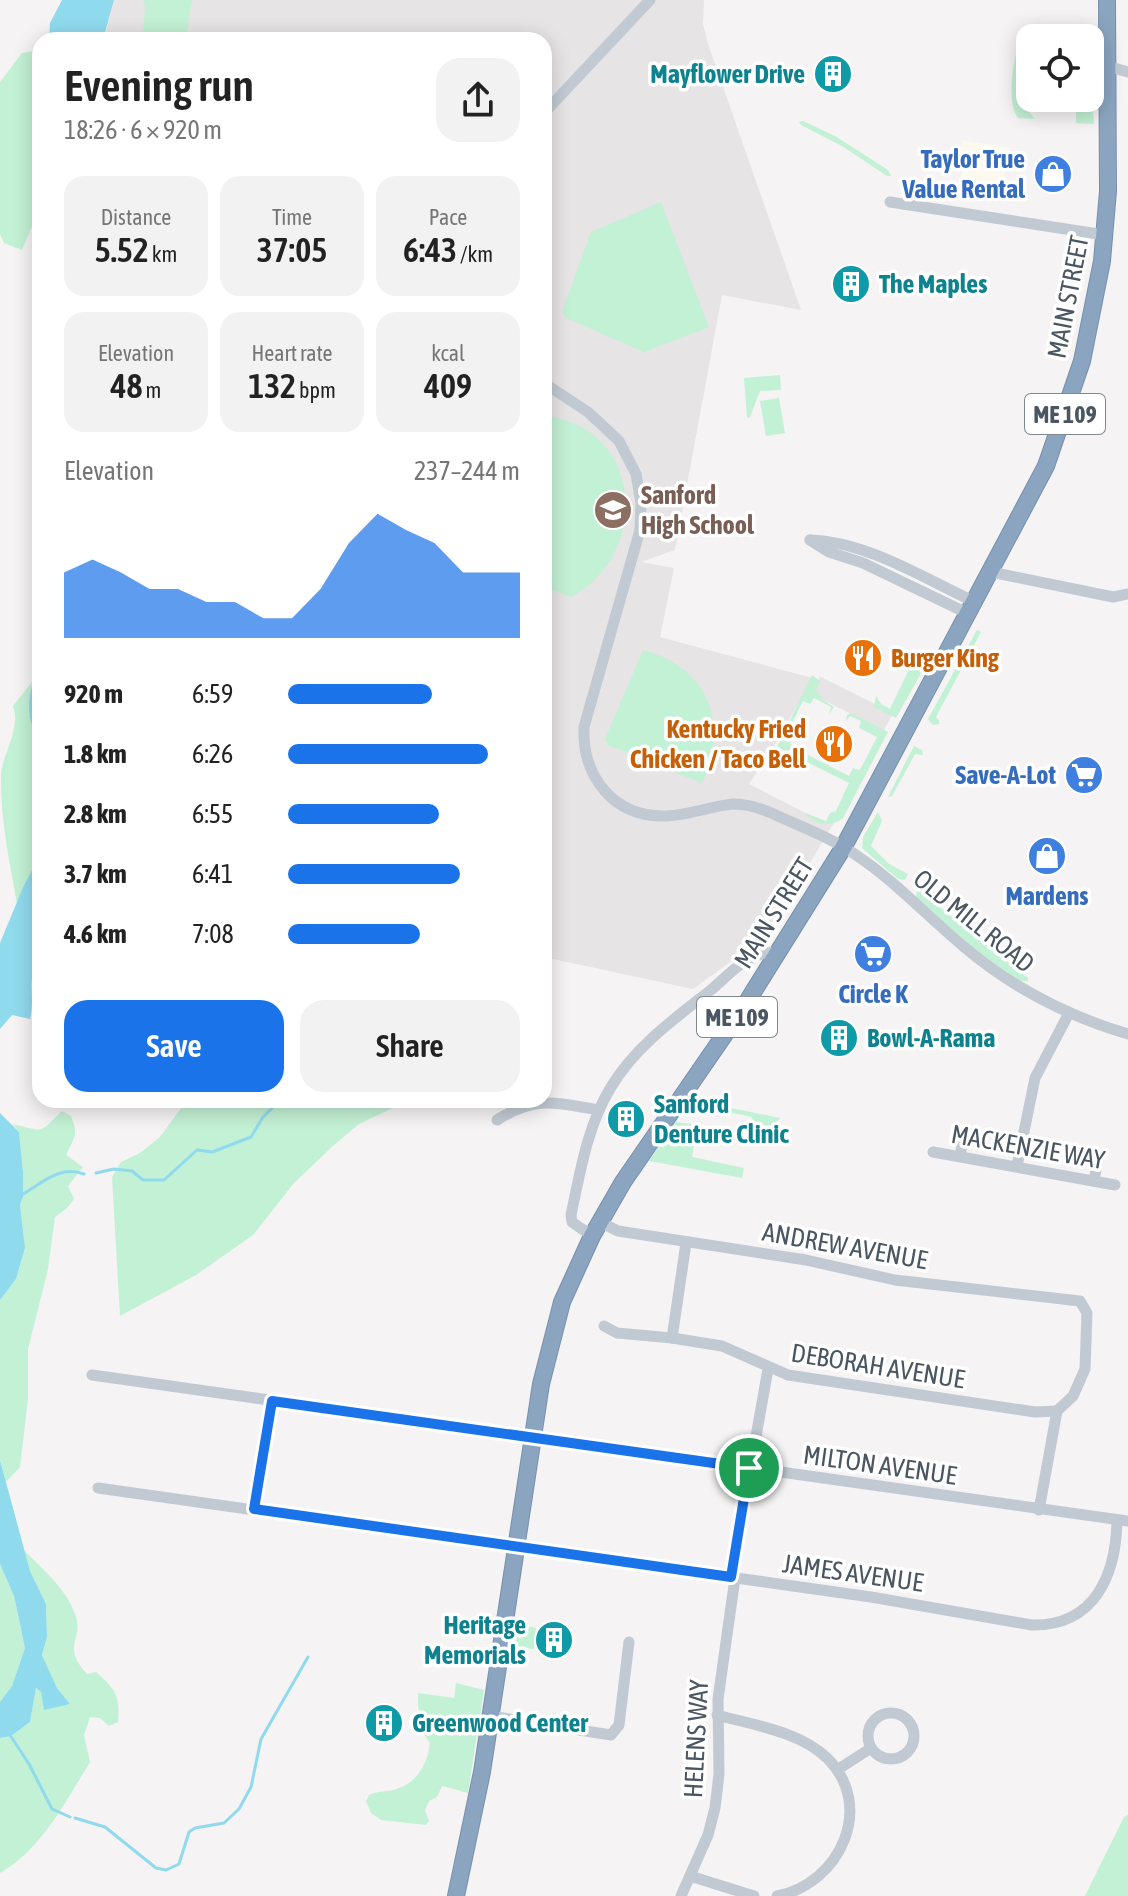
<!DOCTYPE html>
<html lang="en">
<head>
<meta charset="utf-8">
<style>
	:root { --surface:#fff; --page:#f2f2f2; --text:#222; --muted:#767676; --accent:#1a73e8 }
	body { margin:0; font-family:"Asap Condensed",sans-serif; background:var(--page); color:var(--text); height:100vh; display:flex; flex-direction:column; font-size:30px; white-space:nowrap }
	* { box-sizing:border-box; margin:0 }
	p { font-size:26px; color:var(--muted) }
	.icon { flex:none; width:44px; height:44px; fill:none; stroke:currentColor; stroke-width:2; stroke-linecap:round; stroke-linejoin:round }
	.map { position:relative; flex:1; overflow:hidden }
	.drawer { position:absolute; left:32px; top:32px; width:520px; height:1076px; display:flex; flex-direction:column; background:var(--surface); border-radius:24px; box-shadow:0 4px 20px #0003 }
	.drawer>* { flex:none }
	.controls { position:absolute; left:1016px; top:24px; display:grid; gap:16px }
	.controls a { display:grid; place-items:center; width:88px; height:88px; border-radius:16px; background:var(--surface); box-shadow:0 4px 20px #0003; font-size:40px }
	.pin { position:absolute; display:grid; place-items:center; width:68px; height:68px; color:#fff; margin:-34px; border:4px solid #fff; border-radius:50%; box-shadow:0 2px 8px #0007 }
	.round { display:grid; place-items:center; flex:none; width:84px; height:84px; border-radius:24px; background:var(--page) }
	.headline { display:flex; align-items:center; justify-content:space-between; height:136px; padding:0 32px }
	h1 { font-size:44px; font-weight:600; line-height:60px }
	.figures { display:grid; grid-template-columns:repeat(3,1fr); gap:12px; height:136px; padding:8px 32px }
	.figures div { display:grid; align-content:center; border-radius:20px; background:var(--page); text-align:center }
	.figures b { font-size:34px; font-weight:600 }
	.figures small { font-size:22px; font-weight:400 }
	.figures p { font-size:22px }
	.chart { height:224px; padding:16px 32px }
	.chart p { display:flex; justify-content:space-between }
	.chart svg { width:100%; height:144px; margin-top:8px; fill:var(--accent); opacity:.7 }
	.action { display:flex; gap:16px; margin-top:auto; padding:16px 32px }
	.action a { flex:1; height:92px; border-radius:24px; background:var(--accent); color:#fff; font-size:32px; font-weight:600; line-height:92px; text-align:center }
	.action a+a { background:var(--page); color:var(--text) }
	ul { padding:0 32px; list-style:none; font-size:26px }
	li { display:grid; grid-template-columns:128px 96px 1fr; align-items:center; height:60px }
	li i { height:20px; border-radius:10px; background:var(--accent) }
	.map>svg:first-child { display:block }
</style>
</head>
<body>
<div class="map">
<svg width="1128" height="1896" viewBox="0 0 1128 1896">
	<rect width="100%" height="100%" fill="#f5f3f3"/>
	<path fill="#fdf9ef" d="M962,140l48,8 -10,49 -39,-8z"/>
	<path fill="#e6e4e5" d="M114,0h590l-1,24 5,20 93,266 -79,-15 -47,255 -34,12 33,6 -14,69 160,43 -1,-4 74,37 -9,17 -79,-39 -28,51 -28,42 76,39 10,-2 -69,115 -73,53 -149,-32v-917h-440z"/>
	<g fill="#c3f1d5">
		<path d="M143,0h49l-6,40h-43l2,-33z"/>
		<path d="M1025,44h5v12l-6,10 2,28 -4,2 2,5 -2,2 13,16 -17,-1c-11,-14 -6,-53 0,-70z"/>
		<path d="M40,50v109l-7,37v28l-11,26 -18,-7 -4,-9v-152l22,-29z"/>
		<path d="M1090,68l4,56 -18,-1v-13l6,-12h8z"/>
		<path d="M803,121l32,15 53,34 3,6h-4l-45,-30 -41,-21 -2,-3z"/>
		<path d="M661,202l48,125 -65,25 -78,-34 -4,-6 29,-80z"/>
		<path d="M780,375l1,15 -21,1 -10,26 -3,1 -3,-40z"/>
		<path d="M779,398l6,35 -19,3 -6,-35z"/>
		<path d="M544,416c98,9 109,136 27,181l-27,-10z"/>
		<path d="M977,630l4,2 -45,85 3,3v4l-6,1 -5,-6z"/>
		<path d="M643,650c65,17 87,73 59,133l-94,-38 -3,-6z"/>
		<path d="M912,663l12,5 -28,50 -22,-11 2,-11 5,8 9,5z"/>
		<path d="M812,675l8,6 -4,9 7,10 11,7 -5,7 2,-7 -17,-9 -4,6 -7,-3 -12,24 6,3 -7,16 6,2 2,-2 6,4 2,6 43,22 4,-8 7,2 17,-33 -18,-9 2,-7 -11,-5 -4,5 1,-6 4,-2 37,19 -45,86c-12,10 -29,7 -38,-5l21,8 4,-8 6,-2 13,-28 -72,-36z"/>
		<path d="M32,682c-3,21 -6,40 8,58v116l-23,47c-8,-43 -17,-86 -16,-130 3,-22 20,-45 12,-67z"/>
		<path d="M914,746l8,4 1,5 -8,-1 -23,42 -4,1z"/>
		<path d="M878,812l4,9 -11,25 18,18 19,10 -3,6 -7,-1 -36,-31 1,-11z"/>
		<path d="M917,889l111,89v3h-8l-37,-25 -64,-55 -3,-4z"/>
		<path d="M187,1100h216l-6,6 -38,18 -25,21 -40,38 -41,52 -57,40 -76,41 -8,-139 9,-15 19,-9 20,-16z"/>
		<path d="M691,1100l89,18 -15,22 -14,-16 1,-7 -38,-8 -2,7 -22,-4 -4,-6z"/>
		<path d="M62,1111l9,5c8,20 3,21 -5,39l17,12 -15,19 6,13 -7,9 -12,9 -7,52 -20,80v50l-8,68 -14,15 -6,-22v-160l16,-21 9,-31 -5,-44 3,-8v-24l-4,-40 -6,-8c33,8 25,10 49,-13z"/>
		<path d="M676,1122l24,3 5,5h-8l-5,27 52,11 -2,10 -93,-17z"/>
		<path d="M23,1549c19,20 43,39 52,65 10,26 -15,31 12,60l9,-2c20,18 24,23 22,50l-9,4 -9,-8 -10,-1 -6,18 6,27c-24,39 -49,88 -90,111v-135l11,-2 19,-14 6,-34 21,18 13,-2 -13,-16 -15,-33 5,-18 -1,-33 -16,-33z"/>
		<path d="M0,1564l14,32 11,52 -13,38 -12,16z"/>
		<path d="M516,1623l20,5 -2,21 -21,-2z"/>
		<path d="M456,1683l28,7 -16,103 -26,-7 -5,11 -8,4 -4,9 4,11 -3,4 -45,-5 -10,-7 -5,-12 3,-6c9,-4 15,-3 24,-5 23,-5 35,-26 37,-47 -12,-15 -12,-32 -12,-50l36,5z"/>
		<path d="M1128,1815v81h-43l39,-79z"/>
	</g>
	<g fill="#90daee">
		<path d="M62,0h52l-11,40h-54l1,-17z"/>
		<path d="M40,664v76c-18,-23 -11,-52 0,-76z"/>
		<path d="M40,856v100c-15,25 -4,39 -10,63l-18,-4 -12,14v-86l24,-58z"/>
		<path d="M0,1113l19,19 4,40v25l-3,7 5,44 -9,31 -16,21z"/>
		<path d="M0,1460l30,111 16,33 1,33 -5,18 15,33 13,16 -26,6 -3,-18 -5,-4 -6,34 -19,14 -11,2v-36l12,-16 13,-38 -11,-52 -14,-32z"/>
	</g>
	<g fill="none" stroke-linecap="round" stroke-linejoin="round">
		<g stroke="#90daee" stroke-width="3">
			<path d="M305,1100l6,3 13,-3"/>
			<path d="M96,1173l18,-4 18,2 11,9h21l33,-30 15,2 39,-15 12,-20 17,-17"/>
			<path d="M23,1194c19,-11 37,-29 61,-20"/>
			<path d="M10,1735l19,29 23,45 18,8"/>
			<path d="M75,1818l30,9 51,41 10,2 13,-6 10,-32 6,-4 29,-5 15,-14 12,-22 10,-48 47,-82"/>
		</g>
		<defs>
			<path id="highway" d="M456,1896l26,-124 59,-388 21,-82 30,-66 31,-54 122,-177 98,-157 203,-382 36,-105 20,-100 6,-70 -1,-191"/>
		</defs>
		<use href="#highway" stroke="#7690ad" stroke-width="18"/>
		<g stroke="#c1cad2" stroke-width="11">
			<path d="M1092,62l36,10"/>
			<path d="M544,113l106,-113"/>
			<path d="M890,202l215,33"/>
			<path d="M544,383l44,29 31,29 17,33 5,29 -1,27 -56,197c-2,50 30,91 83,89 23,-1 44,-10 66,-12 16,0 33,6 47,13 25,11 53,22 76,38 39,26 71,61 107,91 48,41 104,70 165,88"/>
			<path d="M810,540c58,2 113,38 165,62"/>
			<path d="M810,540l19,12 34,11 106,51"/>
			<path d="M991,572l122,25 15,-3"/>
			<path d="M497,1120c40,-25 58,-17 102,-10"/>
			<path d="M933,1152l182,33"/>
			<path d="M960,1156l4,-22"/>
			<path d="M1017,1166l18,-88 34,-65"/>
			<path d="M1094,1181l4,-22"/>
			<path d="M600,1222l18,9 188,29 89,20 185,21 7,12 -2,56 -12,27 -16,15 -18,99"/>
			<path d="M592,1236l-20,-14 -1,-7c9,-43 17,-91 40,-128 24,-40 63,-68 100,-97 20,-17 39,-41 67,-37"/>
			<path d="M604,1326l13,7 55,5 50,8 66,29 247,37 22,-1"/>
			<path d="M672,1338l14,-95"/>
			<path d="M92,1375l1036,146"/>
			<path d="M98,1488l773,109 161,28c63,1 84,-50 85,-105"/>
			<path d="M254,1509l18,-108"/>
			<path d="M731,1577l37,-208"/>
			<circle cx="891" cy="1736" r="23"/>
			<path d="M717,1715c36,10 82,16 110,43 49,48 13,126 -50,138"/>
			<path d="M490,1716l121,19 8,-10 10,-83"/>
			<path d="M837,1770l34,-22"/>
			<path d="M690,1876l64,20"/>
			<path d="M681,1896l27,-61 7,-27 4,-34 -1,-75 17,-121"/>
		</g>
		<use href="#highway" stroke="#8ba5c1" stroke-width="16"/>
	</g>
	<g fill="none" stroke-linecap="round" stroke-linejoin="round">
		<defs>
			<path id="route" d="M272,1401l477,67 -18,109 -477,-68z"/>
		</defs>
		<use href="#route" stroke="#fff" stroke-width="16"/>
		<use href="#route" stroke="#1a73e8" stroke-width="10"/>
	</g>
	<defs>
		<symbol id="building-disc" viewBox="-11 -11 22 22"><circle r="9.5" fill="#0f9aa8" stroke="#fff"/><path d="M-4-6H4V6H1V3H-1V6H-4ZM-2.5-4.3h1.7v1.8h-1.7ZM.8-4.3h1.7v1.8H.8ZM-2.5-1h1.7V.8h-1.7ZM.8-1h1.7V.8H.8Z" fill="#fff"/></symbol>
		<symbol id="shop-disc" viewBox="-11 -11 22 22"><circle r="9.5" fill="#3f7fe0" stroke="#fff"/><path d="M-5-2.5h2.3a2.7 3.5 0 0 1 5.4 0H5L5.5 6h-11ZM-1.5-2.5h3a1.5 2.3 0 0 0-3 0Z" fill="#fff"/></symbol>
		<symbol id="school-disc" viewBox="-11 -11 22 22"><circle r="9.5" fill="#8d6e63" stroke="#fff"/><path d="M0-5L7-2L0 1L-7-2ZM-4 1L0 2.5L4 1V4Q0 6-4 4Z" fill="#fff"/></symbol>
		<symbol id="restaurant-disc" viewBox="-11 -11 22 22"><circle r="9.5" fill="#e8710a" stroke="#fff"/><path d="M-5-6h1v4h1v-4h1v4h1v-4h1v5L-1.5 .5V6h-2V.5L-5-1ZM5-6V6H3V1.5H1.5Q1.5-4 5-6Z" fill="#fff"/></symbol>
		<symbol id="supermarket-disc" viewBox="-11 -11 22 22"><circle r="9.5" fill="#3f7fe0" stroke="#fff"/><path d="M-6-5.5h2.5l.6 2H6L4.5 2H-2.5L-4.4-4H-6ZM-1.5 3.2a1.3 1.3 0 1 0 .1 0ZM3 3.2a1.3 1.3 0 1 0 .1 0Z" fill="#fff"/></symbol>
	</defs>
	<g fill-rule="evenodd">
		<use href="#building-disc" x="811" y="52" width="44" height="44"/>
		<use href="#shop-disc" x="1031" y="152" width="44" height="44"/>
		<use href="#building-disc" x="829" y="262" width="44" height="44"/>
		<use href="#school-disc" x="591" y="488" width="44" height="44"/>
		<use href="#restaurant-disc" x="841" y="636" width="44" height="44"/>
		<use href="#restaurant-disc" x="812" y="722" width="44" height="44"/>
		<use href="#supermarket-disc" x="1062" y="753" width="44" height="44"/>
		<use href="#shop-disc" x="1025" y="834" width="44" height="44"/>
		<use href="#supermarket-disc" x="851" y="932" width="44" height="44"/>
		<use href="#building-disc" x="817" y="1016" width="44" height="44"/>
		<use href="#building-disc" x="604" y="1097" width="44" height="44"/>
		<use href="#building-disc" x="532" y="1618" width="44" height="44"/>
		<use href="#building-disc" x="362" y="1701" width="44" height="44"/>
	</g>
	<g text-anchor="middle" dominant-baseline="central" stroke-width="7" stroke-linejoin="round" paint-order="stroke">
		<g fill="#fff" stroke="#808990" stroke-width="2">
			<rect x="1025" y="394" width="80" height="40" rx="6"/>
			<rect x="697" y="997" width="80" height="40" rx="6"/>
		</g>
		<g font-size="24" font-weight="bold" fill="#4a5661">
			<text x="1065" y="414">ME 109</text>
			<text x="737" y="1017">ME 109</text>
		</g>
		<g font-size="26" font-weight="bold" fill="#0d838f" stroke="#fff" text-anchor="start">
			<text x="805" y="74" text-anchor="end">Mayflower Drive</text>
			<text x="879" y="284">The Maples</text>
			<text x="867" y="1038">Bowl-A-Rama</text>
			<text x="654" y="1104">Sanford<tspan x="654" dy="30">Denture Clinic</tspan></text>
			<text x="526" y="1625" text-anchor="end">Heritage<tspan x="526" dy="30">Memorials</tspan></text>
			<text x="412" y="1723">Greenwood Center</text>
		</g>
		<g font-size="26" font-weight="bold" fill="#366cbe" stroke="#fff" text-anchor="end">
			<text x="1025" y="159">Taylor True<tspan x="1025" dy="30">Value Rental</tspan></text>
			<text x="1056" y="775">Save-A-Lot</text>
			<text x="1047" y="896" text-anchor="middle">Mardens</text>
			<text x="873" y="994" text-anchor="middle">Circle K</text>
		</g>
		<g font-size="26" fill="#4a5661" stroke="#fff">
			<text transform="translate(1068 297) rotate(-79)">MAIN STREET</text>
			<text transform="translate(774 913) rotate(-58)">MAIN STREET</text>
			<text transform="translate(974 921) rotate(39)">OLD MILL ROAD</text>
			<text transform="translate(1028 1147) rotate(10)">MACKENZIE WAY</text>
			<text transform="translate(845 1246) rotate(10)">ANDREW AVENUE</text>
			<text transform="translate(878 1366) rotate(9)">DEBORAH AVENUE</text>
			<text transform="translate(880 1465) rotate(8)">MILTON AVENUE</text>
			<text transform="translate(853 1573) rotate(8)">JAMES AVENUE</text>
			<text transform="translate(696 1739) rotate(-87)">HELENS WAY</text>
		</g>
		<g font-size="26" font-weight="bold" fill="#785e54" stroke="#fff" text-anchor="start">
			<text x="641" y="495">Sanford<tspan x="641" dy="30">High School</tspan></text>
		</g>
		<g font-size="26" font-weight="bold" fill="#c56008" stroke="#fff" text-anchor="start">
			<text x="891" y="658">Burger King</text>
			<text x="806" y="729" text-anchor="end">Kentucky Fried<tspan x="806" dy="30">Chicken / Taco Bell</tspan></text>
		</g>
	</g>
</svg>
<div class="controls">
<a><svg class="icon" aria-label="locate" viewBox="0 0 24 24"><circle cx="12" cy="12" r="6"/><path d="M12 2v4M12 18v4M2 12h4M18 12h4"/></svg></a>
</div>
<div class="pin" style="left:749px;top:1468px;background:#1e9e55"><svg class="icon" aria-label="arrive" viewBox="0 0 24 24"><path d="M6 21V4h12l-3 4 3 4H6"/></svg></div>
<section class="drawer">
<div class="headline"><div><h1>Evening run</h1><p>18:26 · 6 × 920 m</p></div><a class="round"><svg class="icon" aria-label="share" viewBox="0 0 24 24"><path d="M12 15V3M7 8l5-5 5 5M5 13v7h14v-7"/></svg></a></div>
<div class="figures">
<div><p>Distance</p><b>5.52<small> km</small></b></div>
<div><p>Time</p><b>37:05</b></div>
<div><p>Pace</p><b>6:43<small> /km</small></b></div>
</div>
<div class="figures">
<div><p>Elevation</p><b>48<small> m</small></b></div>
<div><p>Heart rate</p><b>132<small> bpm</small></b></div>
<div><p>kcal</p><b>409</b></div>
</div>
<div class="chart"><p><span>Elevation</span>237–244 m</p>
<svg viewBox="0 0 160 44" preserveAspectRatio="none"><path d="M0 44V24L10 20L20 24L30 29L40 29L50 33L60 33L70 38L80 38L90 29L100 15L110 6L120 11L130 15L140 24L150 24L160 24V44z"/></svg>
</div>
<ul>
<li><b>920 m</b>6:59<i style="width:62%"></i></li>
<li><b>1.8 km</b>6:26<i style="width:86%"></i></li>
<li><b>2.8 km</b>6:55<i style="width:65%"></i></li>
<li><b>3.7 km</b>6:41<i style="width:74%"></i></li>
<li><b>4.6 km</b>7:08<i style="width:57%"></i></li>
</ul>
<div class="action"><a>Save</a><a>Share</a></div>
</section>
</div>
</body>
</html>
